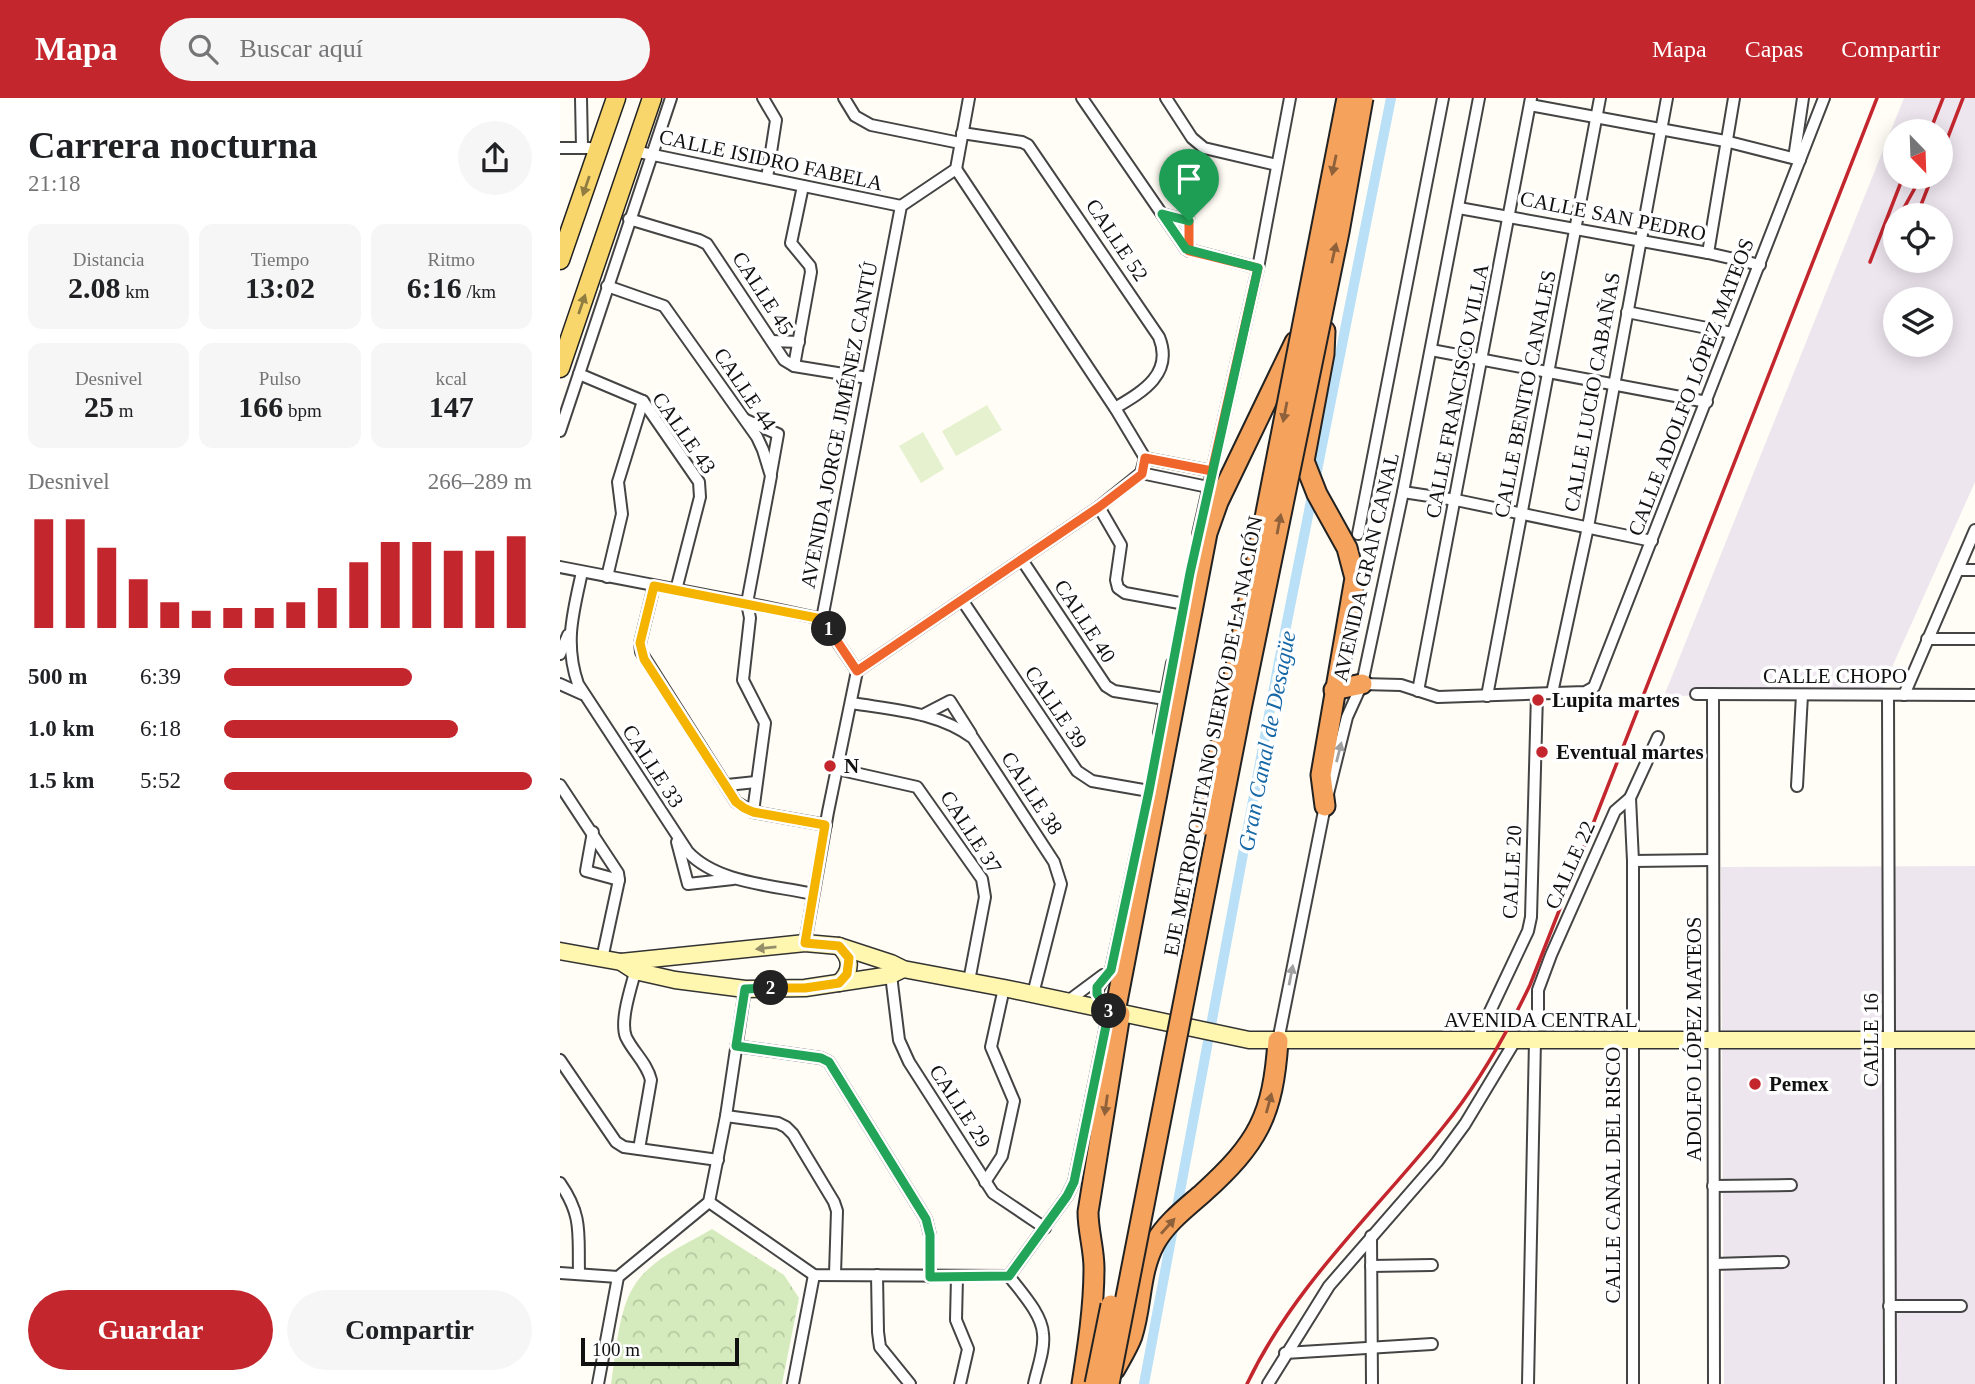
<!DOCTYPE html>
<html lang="es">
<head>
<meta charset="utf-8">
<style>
	:root { --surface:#fff; --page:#f6f6f6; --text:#202124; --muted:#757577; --accent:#c4262e }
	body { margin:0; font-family:Georgia,serif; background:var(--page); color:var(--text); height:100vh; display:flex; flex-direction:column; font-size:26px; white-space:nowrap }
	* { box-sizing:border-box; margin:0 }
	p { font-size:23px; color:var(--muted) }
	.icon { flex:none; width:38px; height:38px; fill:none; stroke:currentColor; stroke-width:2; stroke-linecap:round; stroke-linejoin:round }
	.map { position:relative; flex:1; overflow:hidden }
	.drawer { display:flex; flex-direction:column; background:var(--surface); width:560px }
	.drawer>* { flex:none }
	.needle { width:46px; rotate:157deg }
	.buttons { position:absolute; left:1323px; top:21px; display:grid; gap:14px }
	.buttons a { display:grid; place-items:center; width:70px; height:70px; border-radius:50%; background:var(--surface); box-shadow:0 4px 18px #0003; font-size:35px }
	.scale { position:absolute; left:21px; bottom:18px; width:158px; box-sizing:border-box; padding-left:7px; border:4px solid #111; border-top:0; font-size:19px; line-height:24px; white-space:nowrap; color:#111; -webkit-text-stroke:5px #fff; paint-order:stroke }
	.pin { position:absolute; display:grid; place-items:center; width:60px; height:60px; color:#fff; margin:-72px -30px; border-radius:50% 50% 50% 0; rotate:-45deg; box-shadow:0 0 7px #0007 }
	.pin .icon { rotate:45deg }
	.km { position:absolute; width:35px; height:35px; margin:-18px; border-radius:50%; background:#222; color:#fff; font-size:19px; line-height:35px; text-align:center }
	.round { display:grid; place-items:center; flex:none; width:74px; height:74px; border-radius:37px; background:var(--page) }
	.summary { display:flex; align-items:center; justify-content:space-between; height:119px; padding:0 28px }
	h1 { font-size:38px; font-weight:700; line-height:52px }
	.figures { display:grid; grid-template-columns:repeat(3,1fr); gap:10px; height:119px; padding:7px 28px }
	.figures div { display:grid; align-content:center; border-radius:14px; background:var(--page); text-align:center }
	.figures b { font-size:30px; font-weight:700 }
	.figures small { font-size:19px; font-weight:400 }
	.figures p { font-size:19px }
	.chart { height:196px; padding:14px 28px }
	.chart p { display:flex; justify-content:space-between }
	.chart svg { width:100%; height:126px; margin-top:7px; stroke:var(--accent); stroke-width:6 }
	.action { display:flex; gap:14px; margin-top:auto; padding:14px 28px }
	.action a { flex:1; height:80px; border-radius:42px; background:var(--accent); color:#fff; font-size:28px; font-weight:700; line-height:80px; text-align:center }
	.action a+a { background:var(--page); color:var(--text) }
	ul { padding:0 28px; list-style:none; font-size:23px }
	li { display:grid; grid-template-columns:112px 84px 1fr; align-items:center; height:52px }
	li i { height:18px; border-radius:9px; background:var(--accent) }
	header { display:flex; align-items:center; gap:42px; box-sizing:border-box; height:98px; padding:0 35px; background:var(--accent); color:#fff }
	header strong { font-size:33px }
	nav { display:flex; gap:38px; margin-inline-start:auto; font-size:24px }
	.search { width:490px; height:63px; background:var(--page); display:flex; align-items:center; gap:18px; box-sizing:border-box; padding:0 24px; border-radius:38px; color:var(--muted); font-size:26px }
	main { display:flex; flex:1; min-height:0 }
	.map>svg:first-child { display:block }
</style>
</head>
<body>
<header>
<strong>Mapa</strong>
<div class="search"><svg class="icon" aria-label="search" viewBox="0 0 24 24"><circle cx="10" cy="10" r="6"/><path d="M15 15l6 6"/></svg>Buscar aquí</div>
<nav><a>Mapa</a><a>Capas</a><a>Compartir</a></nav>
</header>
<main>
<section class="drawer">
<div class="summary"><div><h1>Carrera nocturna</h1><p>21:18</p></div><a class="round"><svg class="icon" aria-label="share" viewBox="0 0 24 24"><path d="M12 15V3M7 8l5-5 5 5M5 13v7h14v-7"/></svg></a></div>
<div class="figures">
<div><p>Distancia</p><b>2.08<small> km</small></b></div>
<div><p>Tiempo</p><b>13:02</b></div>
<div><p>Ritmo</p><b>6:16<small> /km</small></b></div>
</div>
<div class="figures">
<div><p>Desnivel</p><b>25<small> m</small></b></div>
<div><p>Pulso</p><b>166<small> bpm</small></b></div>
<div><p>kcal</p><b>147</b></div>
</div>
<div class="chart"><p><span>Desnivel</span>266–289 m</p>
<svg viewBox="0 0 160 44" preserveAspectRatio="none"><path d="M5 44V6M15 44V6M25 44V16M35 44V27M45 44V35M55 44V38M65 44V37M75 44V37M85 44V35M95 44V30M105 44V21M115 44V14M125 44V14M135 44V17M145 44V17M155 44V12"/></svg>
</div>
<ul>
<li><b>500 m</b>6:39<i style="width:61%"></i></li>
<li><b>1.0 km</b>6:18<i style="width:76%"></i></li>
<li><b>1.5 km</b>5:52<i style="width:100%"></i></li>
</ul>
<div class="action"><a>Guardar</a><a>Compartir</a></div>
</section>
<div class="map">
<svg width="1415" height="1286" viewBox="0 0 1415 1286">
	<defs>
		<pattern id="park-crowns" width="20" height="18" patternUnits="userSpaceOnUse" patternTransform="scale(1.75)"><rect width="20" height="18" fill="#d5ebbd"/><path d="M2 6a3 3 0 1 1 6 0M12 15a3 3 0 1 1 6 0" fill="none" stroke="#b6c8a1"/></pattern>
	</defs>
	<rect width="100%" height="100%" fill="#fffdf5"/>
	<g fill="#eee6ef" fill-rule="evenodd">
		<path d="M1344,0h71v384l-95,212 -216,2zM1335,33h46v46h-46zM1335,117h46v46h-46zM1335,201h46v46h-46z"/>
		<path d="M1415,768v518h-251l-3,-517z"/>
	</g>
	<path fill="url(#park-crowns)" d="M152,1131l72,46 15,23 -17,86h-171c5,-30 7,-76 25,-101 17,-25 51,-39 76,-54z"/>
	<g fill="#e6f2cf">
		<path d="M427,307l15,25 -46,26 -14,-25z"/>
		<path d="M363,334l21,37 -23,14 -22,-37z"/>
	</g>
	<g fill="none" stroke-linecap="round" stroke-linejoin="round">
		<path stroke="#b9e0f7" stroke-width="10" d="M584,1286l133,-712 114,-574"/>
		<defs>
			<g id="street">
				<path d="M21,0l1,50"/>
				<path d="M203,0l13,22 -9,58"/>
				<path d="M284,0l11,18 16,9 89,18"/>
				<path d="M522,0l104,151 72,19"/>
				<path d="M606,0l26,40 12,10 73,17"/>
				<path d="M970,7l195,36 75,19"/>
				<path d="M402,35l60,9 6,3 131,192c15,37 -17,55 -44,71"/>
				<path d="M0,50h29"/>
				<path d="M74,53l267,55"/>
				<path d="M1234,60l9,-60"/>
				<path d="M396,71l159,239 30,50 -4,15"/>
				<path d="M899,110l249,45 52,12"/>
				<path d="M602,116l27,7v30"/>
				<path d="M69,121l70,21 8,4 77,116 10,6 74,12"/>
				<path d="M1148,155l26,-155"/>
				<path d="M47,188l57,20 93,131 6,13 8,26 -24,127 3,15 -7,62 22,43 -12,89"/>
				<path d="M1067,214l105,21"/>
				<path d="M212,243l27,1"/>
				<path d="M871,252l276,52"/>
				<path d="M234,268l17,-94 -1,-6 -19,-23 12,-57"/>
				<path d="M19,276l64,27 56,81 1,15 -24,93"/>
				<path d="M186,322l32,14 -7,39"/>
				<path d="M0,333l111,-333"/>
				<path d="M585,360l67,13"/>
				<path d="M581,375l67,14"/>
				<path d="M843,394l53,8 196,41"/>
				<path d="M539,409l22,38 -5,35 2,8 7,5 60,11"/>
				<path d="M638,436l60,-266 32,-170"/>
				<path d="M798,436l85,-436"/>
				<path d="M462,462l84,126 8,5 51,8"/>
				<path d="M0,469l187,36 75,16"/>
				<path d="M1399,472h16"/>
				<path d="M22,474c-9,41 -18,71 -4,112l110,168c29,31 84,33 125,42"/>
				<path d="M47,479l15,-63 -4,-32 25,-81"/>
				<path d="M94,488l-14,57 1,9 95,150 17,10 73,13"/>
				<path d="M402,502l115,171 15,10 57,10"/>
				<path d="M1367,541h48"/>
				<path d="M0,556l8,-19"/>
				<path d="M297,573l242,-164 42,-34"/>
				<path d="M0,586l22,10"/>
				<path d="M802,586l39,1 37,12 147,-5 9,-5 230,-589"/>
				<path d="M858,593l113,-593"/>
				<path d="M992,595l36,-166 79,-429"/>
				<path d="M1136,596l279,1"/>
				<path d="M1153,596l1,690"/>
				<path d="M1328,597l2,689"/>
				<path d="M1344,597l71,-165"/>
				<path d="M927,598l113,-598"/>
				<path d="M292,605c42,7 86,9 121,35l81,124 7,22 -28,110"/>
				<path d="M363,617l27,-14 21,33"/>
				<path d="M599,635l13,-70"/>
				<path d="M277,671l80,18 65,92 3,18 -16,84"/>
				<path d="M0,687l58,88 1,7 -17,79"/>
				<path d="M167,687l29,-3"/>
				<path d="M1237,688l5,-91"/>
				<path d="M1070,700l3,63v523"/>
				<path d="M33,734l-7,39 33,9"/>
				<path d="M117,744l11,42 45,-5"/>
				<path d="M1073,763l79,-1"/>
				<path d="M245,845l23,-131 29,-141 -35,-52 79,-413 55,-37 13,-71"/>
				<path d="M77,867c-4,17 -18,55 -11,72 7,15 21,26 25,43l-12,69"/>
				<path d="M331,877l8,65 10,22 84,131 52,35"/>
				<path d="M508,903l35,-26"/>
				<path d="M978,920v-28l13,-35 64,-144 15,-13 28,-61"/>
				<path d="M718,943l47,-235 22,-89 15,-33 41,-192 76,-394"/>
				<path d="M916,943l52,-110 3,-14 6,-223"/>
				<path d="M176,948l85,12 8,4 97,157 4,16v42"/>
				<path d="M0,962l56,82 8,5 94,13"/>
				<path d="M166,1018l52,7 8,4 7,7 41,68 3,9 -2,63"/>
				<path d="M425,1084l17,-26 12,-55 -23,-54 13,-59"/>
				<path d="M0,1085c23,33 18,51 19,90"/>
				<path d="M1153,1088l78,-1"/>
				<path d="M149,1104l105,73 195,1"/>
				<path d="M811,1138l1,148"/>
				<path d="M1154,1166l69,-2"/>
				<path d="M811,1168l61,-1"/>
				<path d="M0,1175l58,4"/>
				<path d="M317,1177l1,57 2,15 30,37"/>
				<path d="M449,1178l58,-80 7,-14 35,-171c-18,-18 -12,-23 2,-41l29,-135"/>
				<path d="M449,1178c12,16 33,38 34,58 2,16 -6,35 -9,50"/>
				<path d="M397,1179l-1,43 12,29 -8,35"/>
				<path d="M1329,1208h72"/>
				<path d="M725,1255l147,-9"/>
				<path d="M38,1286l20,-107 91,-75 17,-86 19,-127"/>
				<path d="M233,1286l21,-109"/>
				<path d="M708,1286l61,-98 108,-124 28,-38 50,-83"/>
				<path d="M968,1286l7,-344"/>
			</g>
			<g id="secondary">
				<path d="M279,848c13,12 13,25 0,37"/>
				<path d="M0,853l61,11 14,9 40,9 70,9 60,-1 86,-13 12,-6"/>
				<path d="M61,864l184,-19 34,3 52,17 12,6 101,19 245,52h726"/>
			</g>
			<g id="primary">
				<path d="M0,162l56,-162"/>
				<path d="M0,270l92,-270"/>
			</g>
			<g id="highway">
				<path d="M765,233l-1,23 -20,107 13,33 30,54 8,30 -34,197 4,31"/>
				<path d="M774,592l28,-6"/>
				<path d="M555,914l92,-479 11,-31 77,-160"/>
				<path d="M555,1271c6,-11 13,-22 17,-33 10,-31 7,-64 23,-93 11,-20 31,-35 48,-50 55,-50 70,-77 75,-152"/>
				<path d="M522,1286c6,-38 12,-78 12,-116 0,-19 -6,-37 -6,-56l32,-198"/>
			</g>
		</defs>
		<use href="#street" stroke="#444" stroke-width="14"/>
		<use href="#secondary" stroke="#333" stroke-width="19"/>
		<use href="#primary" stroke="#222" stroke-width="21"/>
		<use href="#highway" stroke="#222" stroke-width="23"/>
		<use href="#street" stroke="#fff" stroke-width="10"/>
		<use href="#secondary" stroke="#fff6b0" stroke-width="16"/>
		<use href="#primary" stroke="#f9d66b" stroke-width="18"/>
		<use href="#highway" stroke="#f5a25d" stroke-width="19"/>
		<g stroke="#c4262e" stroke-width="3.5">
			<path d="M1370,33l13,-33"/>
			<path d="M1381,57l22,-57"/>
			<path d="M1340,117l21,-38"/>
			<path d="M1357,117l15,-38"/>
			<path d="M1333,157l2,-6"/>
			<path d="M1310,164l33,-85"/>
			<path d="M687,1286c47,-99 129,-173 197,-258 35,-43 62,-91 86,-141l347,-887"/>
		</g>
		<defs>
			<g id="highway-bridge">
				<path d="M645,727l142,-727"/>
				<path d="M535,1286l16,-79"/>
				<path d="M549,1286l132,-675 98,-477 24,-134"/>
			</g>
		</defs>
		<use href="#highway-bridge" stroke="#222" stroke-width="23" stroke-linecap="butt"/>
		<use href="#highway-bridge" stroke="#f5a25d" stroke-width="19"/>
	</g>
	<defs><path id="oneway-solid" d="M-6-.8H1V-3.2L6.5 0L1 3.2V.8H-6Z" transform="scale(1.75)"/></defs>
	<g fill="#8e613b">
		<use href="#oneway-solid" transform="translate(774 67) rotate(102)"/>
		<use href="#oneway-solid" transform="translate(774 155) rotate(-77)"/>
		<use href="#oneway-solid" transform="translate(725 314) rotate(101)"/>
		<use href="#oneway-solid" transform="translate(719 426) rotate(-79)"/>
		<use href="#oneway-solid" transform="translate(709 1005) rotate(-75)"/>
		<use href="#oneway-solid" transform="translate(546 1007) rotate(98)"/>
		<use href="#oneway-solid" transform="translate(608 1128) rotate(-48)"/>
	</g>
	<g fill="#917d42">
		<use href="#oneway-solid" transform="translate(26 88) rotate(109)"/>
		<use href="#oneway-solid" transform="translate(22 206) rotate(-71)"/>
	</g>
	<g fill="#a0a0a0">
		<use href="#oneway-solid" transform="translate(779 654) rotate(-76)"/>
		<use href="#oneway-solid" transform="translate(731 877) rotate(-79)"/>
	</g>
	<use fill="#948f68" href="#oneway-solid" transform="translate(206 850) rotate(174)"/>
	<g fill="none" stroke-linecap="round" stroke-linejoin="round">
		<defs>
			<path id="split-1" d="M269,531l28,42 242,-164 43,-33 3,-16 67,13 46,-203 -69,-17v-30"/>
			<path id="split-2" d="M211,890h34l34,-5 8,-9 2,-16 -10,-12 -34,-3 20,-118 -72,-13 -9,-4 -8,-6 -92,-143 -4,-16 14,-57 168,33 7,10"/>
			<path id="split-3" d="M211,890l-26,1 -9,57 85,12 8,4 97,157 4,16v42l79,-1 58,-80 7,-14 35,-171"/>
			<path id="split-4" d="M549,913l-12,-17v-7l14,-17 38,-179 41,-218 68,-305 -72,-19 -24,-35 27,7"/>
		</defs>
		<use href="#split-1" stroke="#fff" stroke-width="14"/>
		<use href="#split-2" stroke="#fff" stroke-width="14"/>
		<use href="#split-3" stroke="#fff" stroke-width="14"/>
		<use href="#split-4" stroke="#fff" stroke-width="14"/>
		<use href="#split-1" stroke="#f0652b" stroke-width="9"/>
		<use href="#split-2" stroke="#f5b400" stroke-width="9"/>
		<use href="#split-3" stroke="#22a559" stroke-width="9"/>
		<use href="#split-4" stroke="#22a559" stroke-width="9"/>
	</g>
	<g fill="#c4262e" stroke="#fff" stroke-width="2.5">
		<circle cx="978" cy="602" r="7"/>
		<circle cx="982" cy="654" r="7"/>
		<circle cx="270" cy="668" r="7"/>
		<circle cx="1195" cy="986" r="7"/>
	</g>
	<g text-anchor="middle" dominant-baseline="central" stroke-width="7" stroke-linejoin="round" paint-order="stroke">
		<g font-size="21" fill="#111" stroke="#fff">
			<text transform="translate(211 62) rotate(12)">CALLE ISIDRO FABELA</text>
			<text transform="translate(1053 118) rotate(11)">CALLE SAN PEDRO</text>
			<text transform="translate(557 142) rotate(56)">CALLE 52</text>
			<text transform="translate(203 195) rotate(57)">CALLE 45</text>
			<text transform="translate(1131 289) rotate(-69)">CALLE ADOLFO LÓPEZ MATEOS</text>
			<text transform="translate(185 291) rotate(56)">CALLE 44</text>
			<text transform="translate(897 293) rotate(-79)">CALLE FRANCISCO VILLA</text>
			<text transform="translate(1032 294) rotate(-80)">CALLE LUCIO CABAÑAS</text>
			<text transform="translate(965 296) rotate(-79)">CALLE BENITO CANALES</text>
			<text transform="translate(279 327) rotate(-79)">AVENIDA JORGE JIMÉNEZ CANTÚ</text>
			<text transform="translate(124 335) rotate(55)">CALLE 43</text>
			<text transform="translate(806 469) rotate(-77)">AVENIDA GRAN CANAL</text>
			<text transform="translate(525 523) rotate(57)">CALLE 40</text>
			<text x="1275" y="578">CALLE CHOPO</text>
			<text transform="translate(496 609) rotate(56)">CALLE 39</text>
			<text transform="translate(653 638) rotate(-79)">EJE METROPOLITANO SIERVO DE LA NACIÓN</text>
			<text transform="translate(93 668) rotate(57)">CALLE 33</text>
			<text transform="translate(472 695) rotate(57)">CALLE 38</text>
			<text transform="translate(411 734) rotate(57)">CALLE 37</text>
			<text transform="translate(1010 767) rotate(-66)">CALLE 22</text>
			<text transform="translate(952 774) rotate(-87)">CALLE 20</text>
			<text x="981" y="922">AVENIDA CENTRAL</text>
			<text transform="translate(1134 941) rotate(-90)">ADOLFO LÓPEZ MATEOS</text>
			<text transform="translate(1311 942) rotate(-90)">CALLE 16</text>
			<text transform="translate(400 1008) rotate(57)">CALLE 29</text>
			<text transform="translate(1053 1077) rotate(-90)">CALLE CANAL DEL RISCO</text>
		</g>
		<g font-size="21" font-weight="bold" fill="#111" stroke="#fff" text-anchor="start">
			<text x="992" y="602">Lupita martes</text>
			<text x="996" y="654">Eventual martes</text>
			<text x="284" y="668">N</text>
			<text x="1209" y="986">Pemex</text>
		</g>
		<g font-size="23" font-style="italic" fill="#1768a6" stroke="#fff">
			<text transform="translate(707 643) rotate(-79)">Gran Canal de Desagüe</text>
		</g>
	</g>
</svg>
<div class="buttons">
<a><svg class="needle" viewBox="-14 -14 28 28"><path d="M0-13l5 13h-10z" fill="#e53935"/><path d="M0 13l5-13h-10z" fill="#757577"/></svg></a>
<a><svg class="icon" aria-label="locate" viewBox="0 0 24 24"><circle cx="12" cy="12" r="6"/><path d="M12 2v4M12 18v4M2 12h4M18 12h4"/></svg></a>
<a><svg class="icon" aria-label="layers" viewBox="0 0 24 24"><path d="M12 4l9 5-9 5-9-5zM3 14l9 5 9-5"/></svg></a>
</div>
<div class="scale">100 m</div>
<div class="pin" style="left:629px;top:123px;background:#1e9e55"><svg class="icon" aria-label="arrive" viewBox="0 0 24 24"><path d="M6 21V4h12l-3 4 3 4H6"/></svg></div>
<b class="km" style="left:269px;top:531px">1</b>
<b class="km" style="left:211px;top:890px">2</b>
<b class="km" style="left:549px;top:913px">3</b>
</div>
</main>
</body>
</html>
